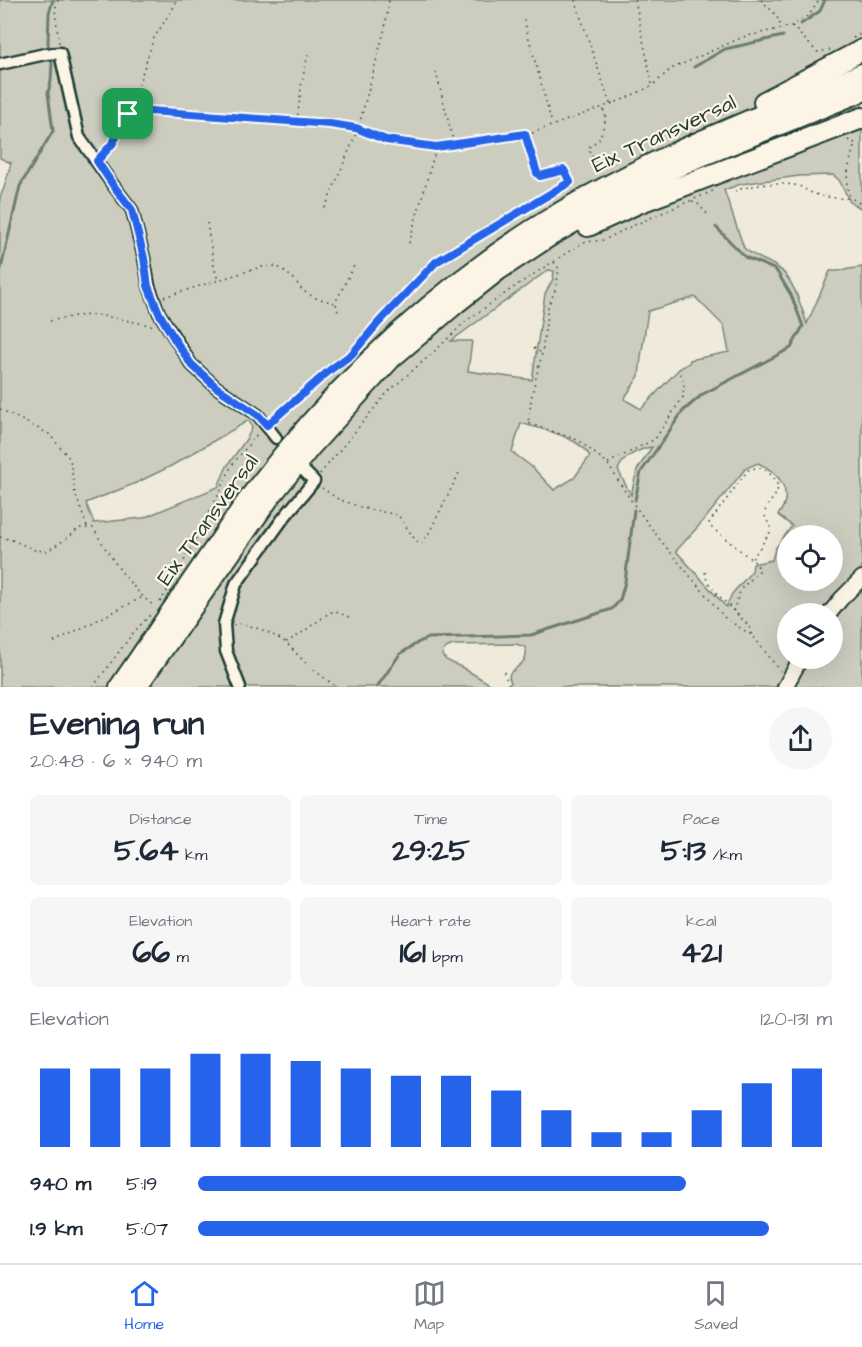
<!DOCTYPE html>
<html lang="en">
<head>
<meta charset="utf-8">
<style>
	:root { --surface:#fff; --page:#f6f6f7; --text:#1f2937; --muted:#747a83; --line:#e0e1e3; --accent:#2563eb }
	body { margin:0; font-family:"Architects Daughter",sans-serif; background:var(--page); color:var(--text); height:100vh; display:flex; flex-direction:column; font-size:22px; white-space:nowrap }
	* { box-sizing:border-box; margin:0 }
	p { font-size:20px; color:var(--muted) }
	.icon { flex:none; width:33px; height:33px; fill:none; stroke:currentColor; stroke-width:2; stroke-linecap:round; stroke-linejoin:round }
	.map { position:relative; height:687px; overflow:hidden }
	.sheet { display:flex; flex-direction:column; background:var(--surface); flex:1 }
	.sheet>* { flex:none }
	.fabs { position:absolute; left:777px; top:525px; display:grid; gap:12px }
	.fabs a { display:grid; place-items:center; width:66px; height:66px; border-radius:50%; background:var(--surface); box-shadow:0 6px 24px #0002; font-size:30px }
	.pin { position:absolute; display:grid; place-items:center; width:51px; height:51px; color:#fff; margin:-26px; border-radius:12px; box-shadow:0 3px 9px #0006 }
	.round { display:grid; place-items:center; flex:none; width:63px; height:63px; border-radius:32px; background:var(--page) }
	.overview { display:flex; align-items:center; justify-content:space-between; height:102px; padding:0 30px }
	h1 { font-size:33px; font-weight:700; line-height:45px }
	.metrics { display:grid; grid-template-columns:repeat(3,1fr); gap:9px; height:102px; padding:6px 30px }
	.metrics div { display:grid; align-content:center; border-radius:9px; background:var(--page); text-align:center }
	.metrics b { font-size:30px; font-weight:700 }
	.metrics small { font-size:16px; font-weight:400 }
	.metrics p { font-size:16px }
	.chart { height:168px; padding:12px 30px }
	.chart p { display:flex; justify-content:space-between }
	.chart svg { width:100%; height:108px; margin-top:6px; stroke:var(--accent); stroke-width:6 }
	ul { padding:0 30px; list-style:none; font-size:20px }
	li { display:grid; grid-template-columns:96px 72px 1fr; align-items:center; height:45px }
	li i { height:15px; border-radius:8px; background:var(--accent) }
	.menu { display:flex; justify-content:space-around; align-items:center; height:84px; border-top:2px solid var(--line); background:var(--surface); font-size:16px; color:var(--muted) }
	.menu a { display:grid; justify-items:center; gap:3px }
	.menu .active { color:var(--accent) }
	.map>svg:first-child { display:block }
</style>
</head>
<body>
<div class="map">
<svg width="862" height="687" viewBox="0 0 862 687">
	<rect width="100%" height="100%" fill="#efeada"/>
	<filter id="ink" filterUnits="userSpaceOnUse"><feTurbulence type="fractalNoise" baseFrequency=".0167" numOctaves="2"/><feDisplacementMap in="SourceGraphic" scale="12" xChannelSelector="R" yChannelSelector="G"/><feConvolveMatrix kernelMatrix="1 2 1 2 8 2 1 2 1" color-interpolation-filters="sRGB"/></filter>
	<g filter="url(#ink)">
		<path fill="#cccdbf" stroke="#76857a" stroke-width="1.5" fill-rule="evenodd" d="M0,0h862v209l-12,-7 -11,-22 -6,-5 -34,1 -58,8 -17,6 20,58c10,9 22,12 33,19 16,10 24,39 30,57l23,-53h8l24,-4v420h-358l7,-4 -2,-6 1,-4c9,-8 20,-12 15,-26l-9,-3 -63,1c-6,2 -10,4 -11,10l4,5 17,8 32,19h-495v-490l4,-9 7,-25 -11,-5zM548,270l6,1 -1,8 -8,15 -13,86 -64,-9 4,-30h-21zM695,297l29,29 5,26 -39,8 -1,3 -10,6 -38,40 -17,-10 15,-23 2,-19 7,-46zM249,420l3,8 -5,10 -20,28 -9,21 -75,31 -49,5 -8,-20 50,-20 35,-17zM521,423c22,7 57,13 69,33l-16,22 -20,12 -22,-23 -20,-15zM652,447l-15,23 -6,25 -13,-25c4,-13 21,-21 34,-23zM758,463c22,10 37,30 20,52l14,11 -17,23 -3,11 -19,4 -1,7 -20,23 -6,13 -50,-56 28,-31 42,-52zM788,536h44v44h-44zM788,614h44v44h-44z"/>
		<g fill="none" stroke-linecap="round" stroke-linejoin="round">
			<g stroke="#6c7d71" stroke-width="3">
				<path d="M801,24l19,-13 5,-11"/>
				<path d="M694,67l31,-18 58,-13"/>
				<path d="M0,273l20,-87 33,-55 -5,-38 3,-12 1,-18 -4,-20 1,-30 4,-13"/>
				<path d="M635,500l6,-28 42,-61 20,-17 88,-46 12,-22 -12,-31 -15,-25 -31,-13 -29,-30"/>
				<path d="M377,687l23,-33 19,-12 9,-4 103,-3 81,-26 8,-9 5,-18 9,-72"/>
			</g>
			<defs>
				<g id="minor">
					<path d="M0,64l45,-10 15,-1 19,84 34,48 19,25 12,48 5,28 10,27 32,51 25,23 42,28 18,23"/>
					<path d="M240,687l-14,-36 -2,-27 12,-40 46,-64 32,-39 -12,-12"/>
				</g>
				<g id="tertiary">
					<path d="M829,614l12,-15 21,-21"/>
					<path d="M785,687l16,-29"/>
				</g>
				<g id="motorway">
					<path d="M764,102l98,-52"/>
					<path d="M588,226l50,-23 224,-85"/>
					<path d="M120,687c33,-48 65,-96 98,-143 12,-18 24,-36 37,-53 77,-101 170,-191 276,-260 103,-67 218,-110 331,-157"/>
					<path d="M136,687l132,-188 42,-52 82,-90 64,-54 42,-33 53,-35 69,-40 66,-33 176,-71"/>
				</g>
			</defs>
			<use href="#minor" stroke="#1f3d34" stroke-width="15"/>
			<use href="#tertiary" stroke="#1f3d34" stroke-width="18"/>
			<use href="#motorway" stroke="#1f3d34" stroke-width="24"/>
			<g stroke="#1f3d34" stroke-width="1.5" stroke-dasharray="1.5 4.5" stroke-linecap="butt">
				<path d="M58,0l-3,10 4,33"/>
				<path d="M575,0l35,104"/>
				<path d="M635,0l17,84"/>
				<path d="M761,0l15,15 6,13"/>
				<path d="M524,20l28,104"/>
				<path d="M792,26l25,26 13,-2"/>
				<path d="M853,38l9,-5"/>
				<path d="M436,72l18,72"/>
				<path d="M129,113l25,-75 21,-33v-5"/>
				<path d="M297,121l5,-40 6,-27"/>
				<path d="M848,140l7,3c-3,13 -13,40 -5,53 3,4 8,6 12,9"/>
				<path d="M104,154l9,-11 15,-29 22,-3 180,13 26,3 30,13 50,7 96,-14 90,-33 30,-14 19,-17 72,-32 49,-11 18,-12 9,-14"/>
				<path d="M598,168l-10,-20 12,-10 6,-20 -3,-10"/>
				<path d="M736,192v-1c13,-7 49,-9 63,-5 4,2 8,5 13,7 11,4 26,6 38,5"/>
				<path d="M692,202l6,2 11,12"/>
				<path d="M325,208l33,-79 27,-101 4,-28"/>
				<path d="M207,223l7,44 4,13"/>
				<path d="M409,243l27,-95"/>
				<path d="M554,262l5,7 -3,19 -8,19 -6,47 -10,40 -4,29 50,17 29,23 25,39 29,39 64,77 28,18 27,35"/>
				<path d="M164,297l97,-30 16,-1 17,13 9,12 13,7 19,5 19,-37"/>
				<path d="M336,304l2,8"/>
				<path d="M50,321l25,-5 24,-1 56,11"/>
				<path d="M534,348l4,2 3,4"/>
				<path d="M0,409l49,25 21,25 5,34 12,34"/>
				<path d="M273,420l56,-49 23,-17 27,-32 57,-60 134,-80 -6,-12 -24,6 -3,-3 -12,-39"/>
				<path d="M608,463l47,-24 28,-42 1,-14 -5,-14"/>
				<path d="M320,474l67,-81 49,-43 30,-29 54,-38 64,-41 20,-2 28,-14 83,-36"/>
				<path d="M322,488l16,11 25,9 35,7 18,26 5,3 7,-9 31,-62"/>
				<path d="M0,537l12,3 23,10 12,1 22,-14 10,-9h14c17,28 36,59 62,79"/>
				<path d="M705,572l2,9 10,13 32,32 3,9"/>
				<path d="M160,602l14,-22 22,-42 24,-46 12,-27 26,-32"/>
				<path d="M733,611l8,-22 19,-19 -4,-7 -45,-36 -2,-4 39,-53c8,-3 14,-4 21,3 22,20 -5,27 -4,41 0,7 6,10 6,17l-19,28"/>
				<path d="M233,625c13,-4 43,10 53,18 6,5 11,12 17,17 10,10 22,18 33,27"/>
				<path d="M54,642l87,-44"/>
				<path d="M286,642l10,-5 33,-24 5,-2 18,7"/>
				<path d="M504,672l5,15"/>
				<path d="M93,687l40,-54 19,-20"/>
			</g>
			<use href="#minor" stroke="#fcf5e5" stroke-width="10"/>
			<use href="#tertiary" stroke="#fcf5e5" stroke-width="14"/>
			<use href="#motorway" stroke="#fcf5e5" stroke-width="20"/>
		</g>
	</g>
	<g fill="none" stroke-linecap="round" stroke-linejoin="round" filter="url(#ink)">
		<defs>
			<path id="route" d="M150,111l180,13 26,4 30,12 50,7 89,-13 12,39 3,3 24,-6 6,12 -134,80 -57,60 -27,32 -22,16 -63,55 -9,-10 -42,-28 -25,-23 -16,-24 -16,-27 -11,-27 -4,-28 -12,-48 -19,-25 -16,-24 16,-18 15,-29z"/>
		</defs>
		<use href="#route" stroke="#fff" stroke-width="12"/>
		<use href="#route" stroke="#2563eb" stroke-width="8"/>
	</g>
	<g text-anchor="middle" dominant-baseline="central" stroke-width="4.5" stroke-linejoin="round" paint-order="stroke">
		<g font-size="22" fill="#1f3d34" stroke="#fcf5e5">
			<text transform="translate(664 134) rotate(-25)">Eix Transversal</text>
			<text transform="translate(208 520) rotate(-54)">Eix Transversal</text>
		</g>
	</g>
</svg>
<div class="fabs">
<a><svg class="icon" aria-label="locate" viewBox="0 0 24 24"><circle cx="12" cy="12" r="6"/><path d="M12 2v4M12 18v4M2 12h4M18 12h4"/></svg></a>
<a><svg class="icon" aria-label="layers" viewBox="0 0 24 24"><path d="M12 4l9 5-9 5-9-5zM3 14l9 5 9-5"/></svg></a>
</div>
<div class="pin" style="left:128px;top:114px;background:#1e9e55"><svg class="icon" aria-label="arrive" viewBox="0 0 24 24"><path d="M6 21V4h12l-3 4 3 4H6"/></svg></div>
</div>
<section class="sheet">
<div class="overview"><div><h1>Evening run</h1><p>20:48 · 6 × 940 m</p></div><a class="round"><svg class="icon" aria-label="share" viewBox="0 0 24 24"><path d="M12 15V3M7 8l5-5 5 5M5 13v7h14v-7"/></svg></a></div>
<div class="metrics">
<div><p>Distance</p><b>5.64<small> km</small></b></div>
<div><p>Time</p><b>29:25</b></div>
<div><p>Pace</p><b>5:13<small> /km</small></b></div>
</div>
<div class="metrics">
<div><p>Elevation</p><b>66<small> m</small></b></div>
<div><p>Heart rate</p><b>161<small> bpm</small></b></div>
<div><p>kcal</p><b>421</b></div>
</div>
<div class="chart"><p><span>Elevation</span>120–131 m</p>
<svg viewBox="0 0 160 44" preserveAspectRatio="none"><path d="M5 44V12M15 44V12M25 44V12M35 44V6M45 44V6M55 44V9M65 44V12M75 44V15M85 44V15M95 44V21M105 44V29M115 44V38M125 44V38M135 44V29M145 44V18M155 44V12"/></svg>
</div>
<ul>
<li><b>940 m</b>5:19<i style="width:77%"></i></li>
<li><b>1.9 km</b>5:07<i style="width:90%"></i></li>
</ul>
</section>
<nav class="menu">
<a class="active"><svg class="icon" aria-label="home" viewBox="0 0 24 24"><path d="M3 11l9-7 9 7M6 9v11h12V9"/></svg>Home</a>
<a><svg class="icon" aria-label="map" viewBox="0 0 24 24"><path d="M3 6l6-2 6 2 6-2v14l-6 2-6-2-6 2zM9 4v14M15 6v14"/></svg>Map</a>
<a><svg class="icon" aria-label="saved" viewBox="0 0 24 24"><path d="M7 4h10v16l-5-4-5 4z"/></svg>Saved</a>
</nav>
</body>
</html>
